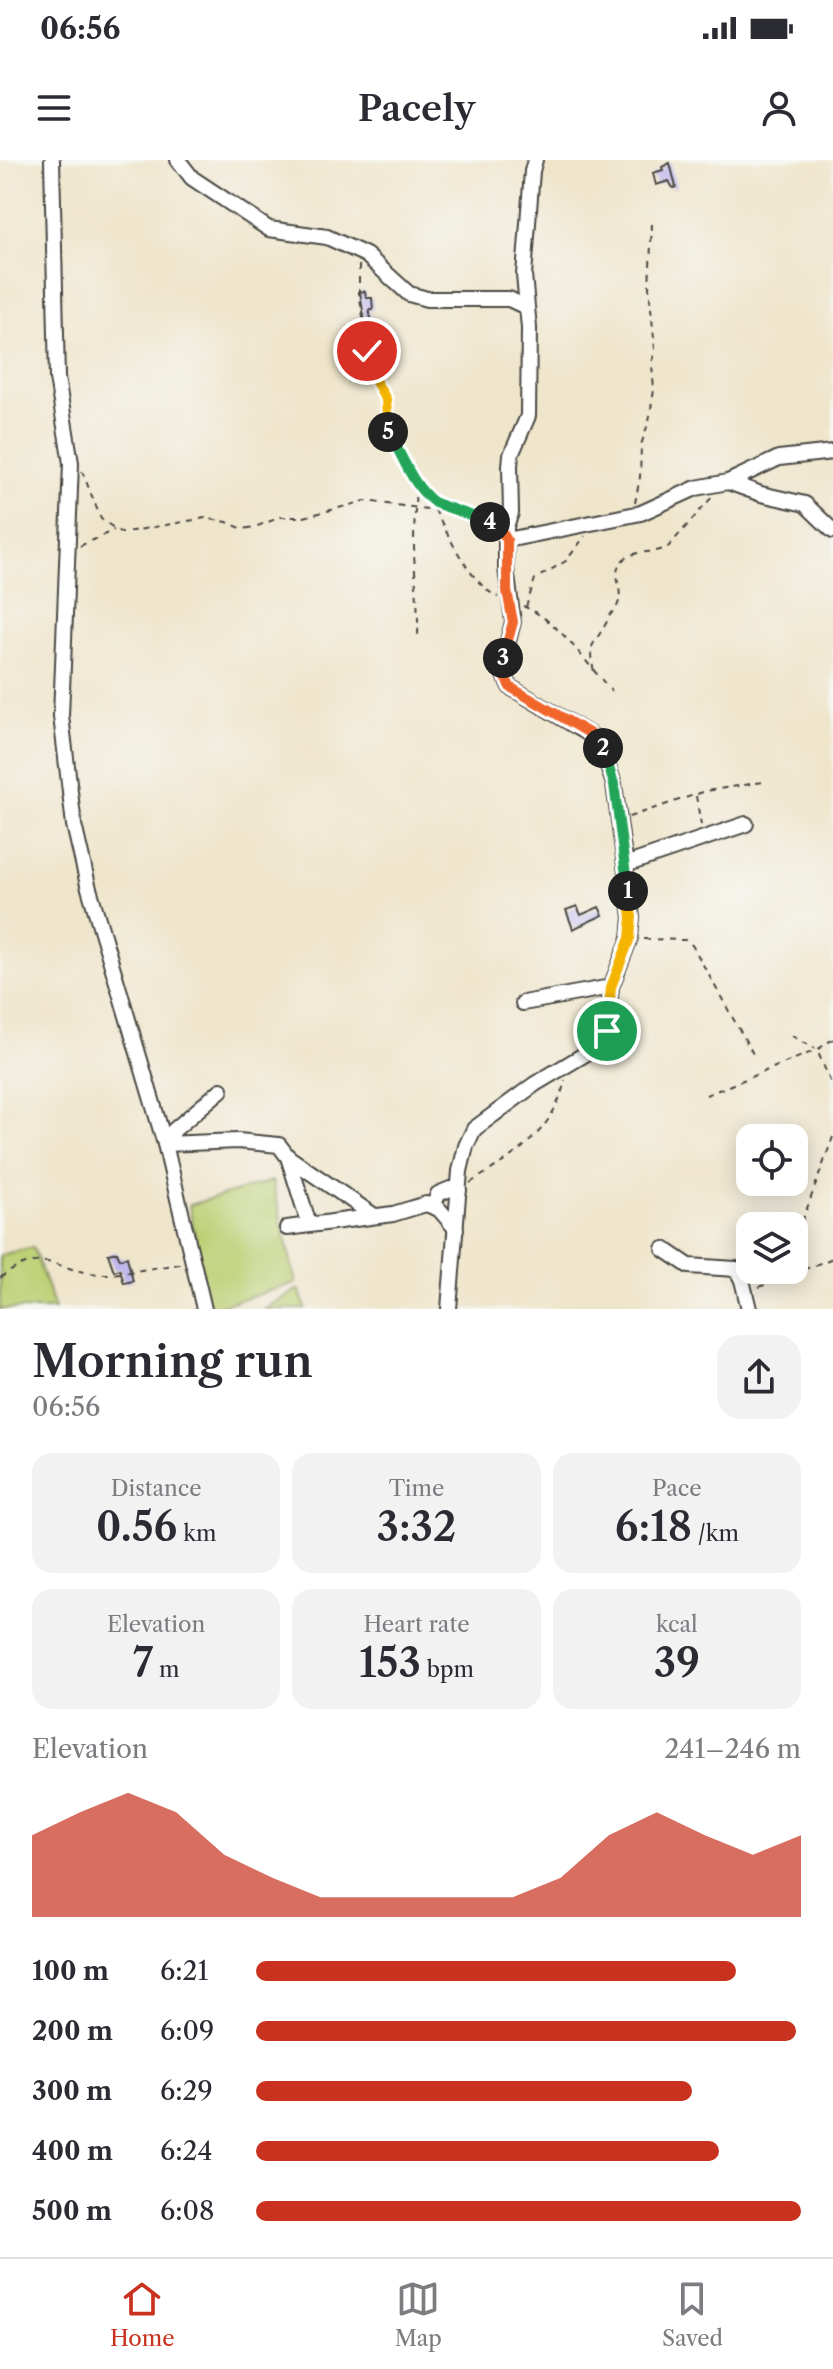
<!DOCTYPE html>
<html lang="en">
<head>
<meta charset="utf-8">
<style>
	:root { --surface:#fff; --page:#f2f2f3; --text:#2b2b33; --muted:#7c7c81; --line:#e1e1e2; --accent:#c8321e }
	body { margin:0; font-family:"Libre Caslon Text",serif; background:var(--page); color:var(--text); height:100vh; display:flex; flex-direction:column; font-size:30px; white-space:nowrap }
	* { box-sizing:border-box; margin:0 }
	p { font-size:26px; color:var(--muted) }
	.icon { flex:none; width:44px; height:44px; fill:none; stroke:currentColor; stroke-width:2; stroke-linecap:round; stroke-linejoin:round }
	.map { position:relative; height:1149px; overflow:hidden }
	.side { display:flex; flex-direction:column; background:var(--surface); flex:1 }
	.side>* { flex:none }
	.tools { position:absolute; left:736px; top:964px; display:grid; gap:16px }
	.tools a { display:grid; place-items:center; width:72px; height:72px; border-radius:16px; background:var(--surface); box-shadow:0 4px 20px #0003; font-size:40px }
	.pin { position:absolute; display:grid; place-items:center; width:68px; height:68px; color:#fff; margin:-34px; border:4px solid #fff; border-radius:50%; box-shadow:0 2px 8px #0007 }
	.km { position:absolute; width:40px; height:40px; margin:-20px; border-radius:50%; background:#222; color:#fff; font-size:22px; line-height:40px; text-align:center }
	.round { display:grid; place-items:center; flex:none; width:84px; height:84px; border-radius:24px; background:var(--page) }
	.headline { display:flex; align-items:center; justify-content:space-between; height:136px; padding:0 32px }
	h1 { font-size:44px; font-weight:600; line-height:60px }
	.metrics { display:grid; grid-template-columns:repeat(3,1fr); gap:12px; height:136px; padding:8px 32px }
	.metrics div { display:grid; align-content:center; border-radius:20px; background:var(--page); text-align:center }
	.metrics b { font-size:40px; font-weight:600 }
	.metrics small { font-size:22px; font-weight:400 }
	.metrics p { font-size:22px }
	.chart { height:224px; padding:16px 32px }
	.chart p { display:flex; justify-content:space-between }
	.chart svg { width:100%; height:144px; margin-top:8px; fill:var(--accent); opacity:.7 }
	ul { padding:0 32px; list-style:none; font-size:26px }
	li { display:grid; grid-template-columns:128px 96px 1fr; align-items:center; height:60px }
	li i { height:20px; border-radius:10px; background:var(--accent) }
	.status { display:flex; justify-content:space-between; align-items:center; height:56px; padding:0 40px; background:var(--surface); direction:ltr }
	.status svg { height:22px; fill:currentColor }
	header { display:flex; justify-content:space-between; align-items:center; height:104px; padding:0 32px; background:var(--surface); font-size:36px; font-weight:600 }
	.dock { display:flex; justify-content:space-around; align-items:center; height:112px; border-top:2px solid var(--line); background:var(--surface); font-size:22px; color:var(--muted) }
	.dock a { display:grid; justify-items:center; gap:4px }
	.dock .current { color:var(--accent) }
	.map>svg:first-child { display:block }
</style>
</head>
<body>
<div class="status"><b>06:56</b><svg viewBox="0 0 49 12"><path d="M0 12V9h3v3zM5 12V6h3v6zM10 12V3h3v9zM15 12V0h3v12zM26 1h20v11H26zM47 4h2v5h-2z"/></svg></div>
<header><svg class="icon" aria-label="menu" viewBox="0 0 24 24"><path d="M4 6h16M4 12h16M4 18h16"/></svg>Pacely<svg class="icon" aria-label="person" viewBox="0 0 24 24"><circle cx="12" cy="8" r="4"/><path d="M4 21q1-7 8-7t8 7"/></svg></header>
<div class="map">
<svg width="833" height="1149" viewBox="0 0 833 1149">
	<rect width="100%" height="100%" fill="#f6f6f2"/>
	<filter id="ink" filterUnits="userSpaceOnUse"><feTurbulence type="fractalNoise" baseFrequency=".0125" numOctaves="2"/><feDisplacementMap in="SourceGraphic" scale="16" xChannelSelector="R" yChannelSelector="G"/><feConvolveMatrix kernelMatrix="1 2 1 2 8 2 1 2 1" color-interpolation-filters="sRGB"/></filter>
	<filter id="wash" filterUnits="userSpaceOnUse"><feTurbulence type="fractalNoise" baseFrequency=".006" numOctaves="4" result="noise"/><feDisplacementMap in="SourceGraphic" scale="32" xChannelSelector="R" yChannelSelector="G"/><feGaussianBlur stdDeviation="1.8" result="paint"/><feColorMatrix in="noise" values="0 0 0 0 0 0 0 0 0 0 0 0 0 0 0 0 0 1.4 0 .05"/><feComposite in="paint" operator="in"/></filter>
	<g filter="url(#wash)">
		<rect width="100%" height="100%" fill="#efe5cb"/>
		<g fill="#bccf72" stroke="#747d4e" stroke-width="2">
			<path d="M272,1021l24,102 -88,26 -19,-104z"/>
			<path d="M33,1087l22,62h-55v-54z"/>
			<path d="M299,1129l7,20h-42z"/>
		</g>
		<g id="blocks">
			<g fill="#c0b7ec">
				<path d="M670,3l6,24 -3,1 -4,-7 -13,4 -3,-12 10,-3 -1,-3z"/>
				<path d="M365,131l1,7h6l1,12h-4l3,12 -7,2 -5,-32z"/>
				<path d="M577,746l4,9 18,-8 4,8 -30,14 -7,-19z"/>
				<path d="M117,1092l3,7 7,-2 6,24 -9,2 -4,-14 -6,2 -6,-17z"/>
			</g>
		</g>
	</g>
	<g filter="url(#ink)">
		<use href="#blocks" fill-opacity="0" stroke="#484743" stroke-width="2"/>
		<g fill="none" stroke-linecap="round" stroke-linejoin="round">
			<defs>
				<g id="minor">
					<path d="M52,0l5,218 14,85 -10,253 13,109 14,60 77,259 39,165"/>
					<path d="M178,0l14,18 77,51 58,8 39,18 43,39 18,5h82l17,8"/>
					<path d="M728,322l33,12 44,10 28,27"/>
					<path d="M507,380l134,-27 55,-25 32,-6 51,-24 54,-6"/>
					<path d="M625,705l121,-41"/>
					<path d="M523,843l88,-16"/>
					<path d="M165,984l73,-3 41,4 9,12 21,67"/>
					<path d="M170,984l3,-13 48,-41"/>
					<path d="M288,997l85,58"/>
					<path d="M434,1045l4,-11 12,-5 9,2"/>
					<path d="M287,1068l106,-14 33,-10 13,5 17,20"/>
					<path d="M664,1089l25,17 47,3 6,11 7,29"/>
					<path d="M449,1149l11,-138 6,-25 8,-17 61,-45 62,-37 10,-16 4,-44 19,-49 2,-21 -18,-133 -15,-44 -89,-53 -9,-19 12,-46 -7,-54v-42l5,-13 -1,-47 1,-11 17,-39 1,-88 -5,-53 8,-104 3,-11"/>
				</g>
			</defs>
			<use href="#minor" stroke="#484743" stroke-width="18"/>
			<g stroke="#484743" stroke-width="2" stroke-dasharray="6 6" stroke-linecap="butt">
				<path d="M359,105v28l8,47 -1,22 20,37 1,31 28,55 20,18 58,21"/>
				<path d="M82,311l19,48 20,14 84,-15 22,4 16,7 12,-2 26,-10h23l61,-16 70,9"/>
				<path d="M415,325c1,20 -1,39 -1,58 0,32 5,63 4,96"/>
				<path d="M429,339c16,28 39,84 69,98"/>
				<path d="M635,343l5,-26 1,-32 8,-24 5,-31 -2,-26 3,-15 -6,-62 3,-63"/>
				<path d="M80,386l34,-16"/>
				<path d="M523,446c38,16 61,56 89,85"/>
				<path d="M526,447l9,-28 31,-18 19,-25"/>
				<path d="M594,511c-7,-28 -1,-24 11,-46 5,-8 0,-4 6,-11 5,-7 4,-2 7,-10 7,-16 -11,-35 9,-47 13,-8 29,-2 42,-11l43,-49"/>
				<path d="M696,636l5,29"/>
				<path d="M629,657l77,-26 57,-9"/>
				<path d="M644,779l41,1 7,5 61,109"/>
				<path d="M792,876l23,13"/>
				<path d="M833,879l-16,11 16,38"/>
				<path d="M706,935l111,-45"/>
				<path d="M470,1023c43,-27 83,-49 95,-103"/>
				<path d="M794,1084l39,-107"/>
				<path d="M782,1117l3,-7"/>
				<path d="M0,1118c47,-35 59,-3 106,-4 25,-1 50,-7 74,-10"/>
				<path d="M759,1127l74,-29"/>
			</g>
			<use href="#minor" stroke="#fff" stroke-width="14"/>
		</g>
	</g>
	<g fill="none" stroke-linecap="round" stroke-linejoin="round" filter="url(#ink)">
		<defs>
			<path id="split-1" d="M607,871l4,-44 19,-49 2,-21 -4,-26"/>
			<path id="split-2" d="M603,588l11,36 14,107"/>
			<path id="split-3" d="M503,498l-2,10 9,19 79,46 10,7 4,8"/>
			<path id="split-4" d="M490,362l9,5 8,13v51l6,31 -10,36"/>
			<path id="split-5" d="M388,272c16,25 23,53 47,71l55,19"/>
			<path id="split-6" d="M367,191l2,19 17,29 2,33"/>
		</defs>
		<use href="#split-1" stroke="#fff" stroke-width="16"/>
		<use href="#split-2" stroke="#fff" stroke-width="16"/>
		<use href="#split-3" stroke="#fff" stroke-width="16"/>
		<use href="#split-4" stroke="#fff" stroke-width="16"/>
		<use href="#split-5" stroke="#fff" stroke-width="16"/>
		<use href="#split-6" stroke="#fff" stroke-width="16"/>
		<use href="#split-1" stroke="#f5b400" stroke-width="10"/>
		<use href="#split-2" stroke="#22a559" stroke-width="10"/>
		<use href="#split-3" stroke="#f0652b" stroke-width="10"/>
		<use href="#split-4" stroke="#f0652b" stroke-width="10"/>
		<use href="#split-5" stroke="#22a559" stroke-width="10"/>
		<use href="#split-6" stroke="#f5b400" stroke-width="10"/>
	</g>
</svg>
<div class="tools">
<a><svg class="icon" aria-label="locate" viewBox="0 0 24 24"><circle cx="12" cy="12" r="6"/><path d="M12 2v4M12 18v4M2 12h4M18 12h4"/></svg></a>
<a><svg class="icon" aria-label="layers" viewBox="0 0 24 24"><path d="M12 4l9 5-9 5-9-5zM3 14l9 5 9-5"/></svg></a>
</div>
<div class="pin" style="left:607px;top:871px;background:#1e9e55"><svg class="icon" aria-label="arrive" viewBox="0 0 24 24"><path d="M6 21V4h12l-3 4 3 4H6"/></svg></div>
<div class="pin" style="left:367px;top:191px;background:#d93025"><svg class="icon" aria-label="check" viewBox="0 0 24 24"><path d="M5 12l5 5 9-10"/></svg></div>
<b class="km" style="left:628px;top:731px">1</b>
<b class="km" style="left:603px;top:588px">2</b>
<b class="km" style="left:503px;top:498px">3</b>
<b class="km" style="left:490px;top:362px">4</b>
<b class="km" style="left:388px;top:272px">5</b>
</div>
<section class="side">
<div class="headline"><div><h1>Morning run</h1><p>06:56</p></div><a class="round"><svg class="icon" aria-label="share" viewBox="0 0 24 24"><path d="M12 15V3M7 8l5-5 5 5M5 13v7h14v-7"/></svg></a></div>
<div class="metrics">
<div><p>Distance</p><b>0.56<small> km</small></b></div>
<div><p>Time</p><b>3:32</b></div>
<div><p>Pace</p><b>6:18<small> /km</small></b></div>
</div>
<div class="metrics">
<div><p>Elevation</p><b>7<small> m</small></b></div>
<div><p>Heart rate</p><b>153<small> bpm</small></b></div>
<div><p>kcal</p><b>39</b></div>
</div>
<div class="chart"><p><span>Elevation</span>241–246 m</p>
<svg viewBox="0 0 160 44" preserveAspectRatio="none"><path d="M0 44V19L10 12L20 6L30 12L40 25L50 32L60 38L70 38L80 38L90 38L100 38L110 32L120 19L130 12L140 19L150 25L160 19V44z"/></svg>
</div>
<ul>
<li><b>100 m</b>6:21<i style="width:88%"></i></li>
<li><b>200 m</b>6:09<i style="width:99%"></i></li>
<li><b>300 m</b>6:29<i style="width:80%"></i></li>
<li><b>400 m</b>6:24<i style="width:85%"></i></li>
<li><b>500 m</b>6:08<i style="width:100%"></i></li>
</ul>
</section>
<nav class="dock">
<a class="current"><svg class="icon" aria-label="home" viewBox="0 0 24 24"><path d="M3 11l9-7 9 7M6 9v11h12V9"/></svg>Home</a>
<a><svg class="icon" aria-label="map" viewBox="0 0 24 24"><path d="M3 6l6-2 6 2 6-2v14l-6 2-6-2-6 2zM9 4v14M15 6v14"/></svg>Map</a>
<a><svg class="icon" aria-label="saved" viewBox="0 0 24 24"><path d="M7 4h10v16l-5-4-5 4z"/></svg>Saved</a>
</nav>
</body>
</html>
